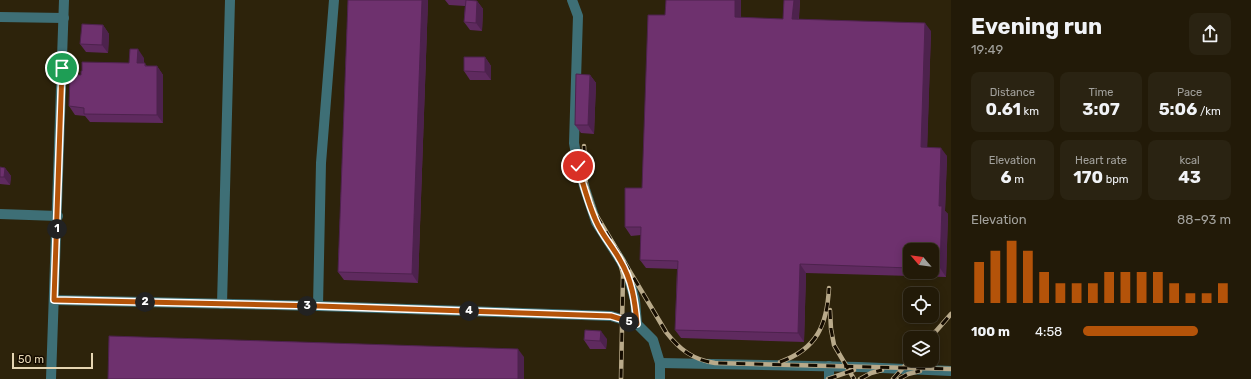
<!DOCTYPE html>
<html lang="en">
<head>
<meta charset="utf-8">
<style>
	:root { --surface:#221a08; --page:#2a2312; --text:#f1f3f6; --muted:#a2a19c; --line:#3f3829; --accent:#b45309 }
	body { margin:0; font-family:Rubik,sans-serif; background:var(--page); color:var(--text); height:100vh; display:flex; flex-direction:column; font-size:15px; white-space:nowrap }
	* { box-sizing:border-box; margin:0 }
	p { font-size:13px; color:var(--muted) }
	.icon { flex:none; width:22px; height:22px; fill:none; stroke:currentColor; stroke-width:2; stroke-linecap:round; stroke-linejoin:round }
	.map { position:relative; flex:1; overflow:hidden }
	.side { display:flex; flex-direction:column; background:var(--surface); width:300px }
	.side>* { flex:none }
	.needle { width:26px; rotate:298deg }
	.buttons { position:absolute; left:903px; top:243px; display:grid; gap:8px }
	.buttons a { display:grid; place-items:center; width:36px; height:36px; border-radius:8px; background:var(--surface); box-shadow:0 2px 10px #0003,0 0 0 1px var(--line); font-size:20px }
	.scale { position:absolute; left:12px; bottom:10px; width:81px; box-sizing:border-box; padding-left:4px; border:2px solid #e5d5b2; border-top:0; font-size:11px; line-height:14px; white-space:nowrap; color:#e5d5b2; -webkit-text-stroke:3px #150c00; paint-order:stroke }
	.pin { position:absolute; display:grid; place-items:center; width:34px; height:34px; color:#fff; margin:-17px; border:2px solid #fff; border-radius:50%; box-shadow:0 1px 4px #0007 }
	.km { position:absolute; width:20px; height:20px; margin:-10px; border-radius:50%; background:#222; color:#fff; font-size:11px; line-height:20px; text-align:center }
	.round { display:grid; place-items:center; flex:none; width:42px; height:42px; border-radius:8px; background:var(--page) }
	.head { display:flex; align-items:center; justify-content:space-between; height:68px; padding:0 20px }
	h1 { font-size:22px; font-weight:700; line-height:30px }
	.stats { display:grid; grid-template-columns:repeat(3,1fr); gap:6px; height:68px; padding:4px 20px }
	.stats div { display:grid; align-content:center; border-radius:8px; background:var(--page); text-align:center }
	.stats b { font-size:17px; font-weight:700 }
	.stats small { font-size:11px; font-weight:400 }
	.stats p { font-size:11px }
	.chart { height:112px; padding:8px 20px }
	.chart p { display:flex; justify-content:space-between }
	.chart svg { width:100%; height:72px; margin-top:4px; stroke:var(--accent); stroke-width:6 }
	ul { padding:0 20px; list-style:none; font-size:13px }
	li { display:grid; grid-template-columns:64px 48px 1fr; align-items:center; height:30px }
	li i { height:10px; border-radius:5px; background:var(--accent) }
	main { display:flex; flex:1; min-height:0 }
	.map>svg:first-child { display:block }
</style>
</head>
<body>
<main>
<div class="map">
<svg width="951" height="379" viewBox="0 0 951 379">
	<rect width="100%" height="100%" fill="#2d230b"/>
	<g fill="none" stroke-linecap="round" stroke-linejoin="round">
		<g stroke="#3e6f76" stroke-width="10">
			<path d="M572,0l6,16 -4,127 4,22 7,24 11,33 25,39 7,14 7,25 2,24"/>
			<path d="M0,17l64,1"/>
			<path d="M0,214l58,2"/>
			<path d="M54,300l264,6 293,10 26,8 16,16 7,23v16"/>
			<path d="M222,304l8,-304"/>
			<path d="M318,306l3,-143 13,-163"/>
			<path d="M660,363l199,4 92,4"/>
			<path d="M51,379l13,-379"/>
			<path d="M829,379v-13"/>
		</g>
		<defs>
			<g id="rail">
				<path d="M584,146l2,40 9,27 71,119c13,17 27,28 49,31l236,6"/>
				<path d="M620,261l3,14 -2,104"/>
				<path d="M830,310l1,19 3,16 20,34"/>
				<path d="M930,338l21,-24"/>
				<path d="M780,362c37,-13 47,-37 49,-74"/>
				<path d="M828,379l26,-9"/>
				<path d="M860,379l11,-6 11,-3"/>
				<path d="M893,379l17,-19"/>
				<path d="M899,379l9,-5 12,-3"/>
			</g>
		</defs>
		<use href="#rail" stroke="#b9aa8a" stroke-width="4.5"/>
		<use href="#rail" stroke="#150c00" stroke-width="3" stroke-dasharray="9" stroke-linecap="butt"/>
	</g>
	<g fill="#5f2a5f" fill-rule="evenodd">
		<path d="M348,0h80l-10,283 -74,-3 -6,-8z"/>
		<path d="M445,0h24l8,1 6,8 -1,22 -12,-1 -6,-8 1,-16 -16,-1z"/>
		<path d="M741,0v18l42,1 1,-19h16l-1,19 132,12 -4,116 20,9 -2,55 3,3 -2,63 -140,-4 -2,69 -123,-4 -6,-8 2,-61 -31,-1 -6,-8 1,-25 -10,1 -6,-9 17,-39 23,-173zM910,250h22v22h-22z"/>
		<path d="M103,25l6,9 -1,19 -22,-1 -6,-8z"/>
		<path d="M485,57l6,9v14h-21l-6,-9z"/>
		<path d="M144,58v5l3,3h10l6,9v48l-73,-1 -5,-6 -10,-1 -6,-9 12,-31 48,-12z"/>
		<path d="M590,75l6,8 -2,51 -13,-1 -6,-8z"/>
		<path d="M0,167l5,1 6,8 -1,9 -10,-1z"/>
		<path d="M607,339l-1,10h-16l-6,-9z"/>
	</g>
	<g fill="#4d224d">
		<path d="M422,0h6l-10,283 -6,-9z"/>
		<path d="M735,0h6v26l-6,-9z"/>
		<path d="M794,0h6l-2,28 -6,-9z"/>
		<path d="M477,1l6,8 -1,22 -6,-8z"/>
		<path d="M925,23l6,8 -4,125 -6,-9z"/>
		<path d="M103,25l6,9 -1,19 -6,-8z"/>
		<path d="M138,49l6,9 -1,14 -6,-9z"/>
		<path d="M485,57l6,9v14l-6,-8z"/>
		<path d="M157,66l6,9v48l-6,-8z"/>
		<path d="M590,75l6,8 -2,51 -6,-9z"/>
		<path d="M941,148l6,8 -2,55 3,3 -2,63 -6,-9 -1,-62z"/>
		<path d="M5,168l6,8 -1,9 -6,-8z"/>
		<path d="M800,264l6,9 -2,69 -6,-9z"/>
		<path d="M601,331l6,8 -1,10 -6,-8z"/>
		<path d="M518,349l6,8v22h-6z"/>
	</g>
	<g fill="#6e316e" stroke="#4d224d">
		<path d="M348,0h74l-10,274 -74,-2z"/>
		<path d="M466,0l11,1 -1,22 -12,-1z"/>
		<path d="M666,0h69v17l48,2 1,-19h10l-2,19 133,4 -4,124 20,1 -2,58h3l-2,62h-8v-18h-22v18l-110,-4 -2,69 -123,-3 3,-69 -38,-1 1,-33h-16v-39h17l6,-173h17z"/>
		<path d="M82,24l21,1 -1,20 -22,-1z"/>
		<path d="M130,49h8l-1,14h8v3h12v49l-73,-1v-6l-15,-2 1,-31h11v-4h1v-9l47,1z"/>
		<path d="M464,57h21v15l-21,-1z"/>
		<path d="M576,74l14,1 -2,50h-13z"/>
		<path d="M0,167l5,1 -1,9h-4z"/>
		<path d="M585,330l16,1 -1,10 -16,-1z"/>
		<path d="M109,336l409,13v30h-410z"/>
	</g>
	<g fill="none" stroke-linecap="round" stroke-linejoin="round">
		<defs>
			<path id="route" d="M62,68l-8,232 264,6 293,10 26,8c-2,-23 -5,-44 -17,-64 -7,-13 -18,-25 -24,-39 -8,-18 -13,-37 -18,-55"/>
		</defs>
		<use href="#route" stroke="#fff" stroke-width="8"/>
		<use href="#route" stroke="#b45309" stroke-width="5"/>
	</g>
</svg>
<div class="buttons">
<a><svg class="needle" viewBox="-14 -14 28 28"><path d="M0-13l5 13h-10z" fill="#e53935"/><path d="M0 13l5-13h-10z" fill="#a2a19c"/></svg></a>
<a><svg class="icon" aria-label="locate" viewBox="0 0 24 24"><circle cx="12" cy="12" r="6"/><path d="M12 2v4M12 18v4M2 12h4M18 12h4"/></svg></a>
<a><svg class="icon" aria-label="layers" viewBox="0 0 24 24"><path d="M12 4l9 5-9 5-9-5zM3 14l9 5 9-5"/></svg></a>
</div>
<div class="scale">50 m</div>
<div class="pin" style="left:62px;top:68px;background:#1e9e55"><svg class="icon" aria-label="arrive" viewBox="0 0 24 24"><path d="M6 21V4h12l-3 4 3 4H6"/></svg></div>
<div class="pin" style="left:578px;top:166px;background:#d93025"><svg class="icon" aria-label="check" viewBox="0 0 24 24"><path d="M5 12l5 5 9-10"/></svg></div>
<b class="km" style="left:57px;top:229px">1</b>
<b class="km" style="left:145px;top:302px">2</b>
<b class="km" style="left:307px;top:306px">3</b>
<b class="km" style="left:469px;top:311px">4</b>
<b class="km" style="left:629px;top:322px">5</b>
</div>
<section class="side">
<div class="head"><div><h1>Evening run</h1><p>19:49</p></div><a class="round"><svg class="icon" aria-label="share" viewBox="0 0 24 24"><path d="M12 15V3M7 8l5-5 5 5M5 13v7h14v-7"/></svg></a></div>
<div class="stats">
<div><p>Distance</p><b>0.61<small> km</small></b></div>
<div><p>Time</p><b>3:07</b></div>
<div><p>Pace</p><b>5:06<small> /km</small></b></div>
</div>
<div class="stats">
<div><p>Elevation</p><b>6<small> m</small></b></div>
<div><p>Heart rate</p><b>170<small> bpm</small></b></div>
<div><p>kcal</p><b>43</b></div>
</div>
<div class="chart"><p><span>Elevation</span>88–93 m</p>
<svg viewBox="0 0 160 44" preserveAspectRatio="none"><path d="M5 44V19M15 44V12M25 44V6M35 44V12M45 44V25M55 44V32M65 44V32M75 44V32M85 44V25M95 44V25M105 44V25M115 44V25M125 44V32M135 44V38M145 44V38M155 44V32"/></svg>
</div>
<ul>
<li><b>100 m</b>4:58<i style="width:78%"></i></li>
</ul>
</section>
</main>
</body>
</html>
